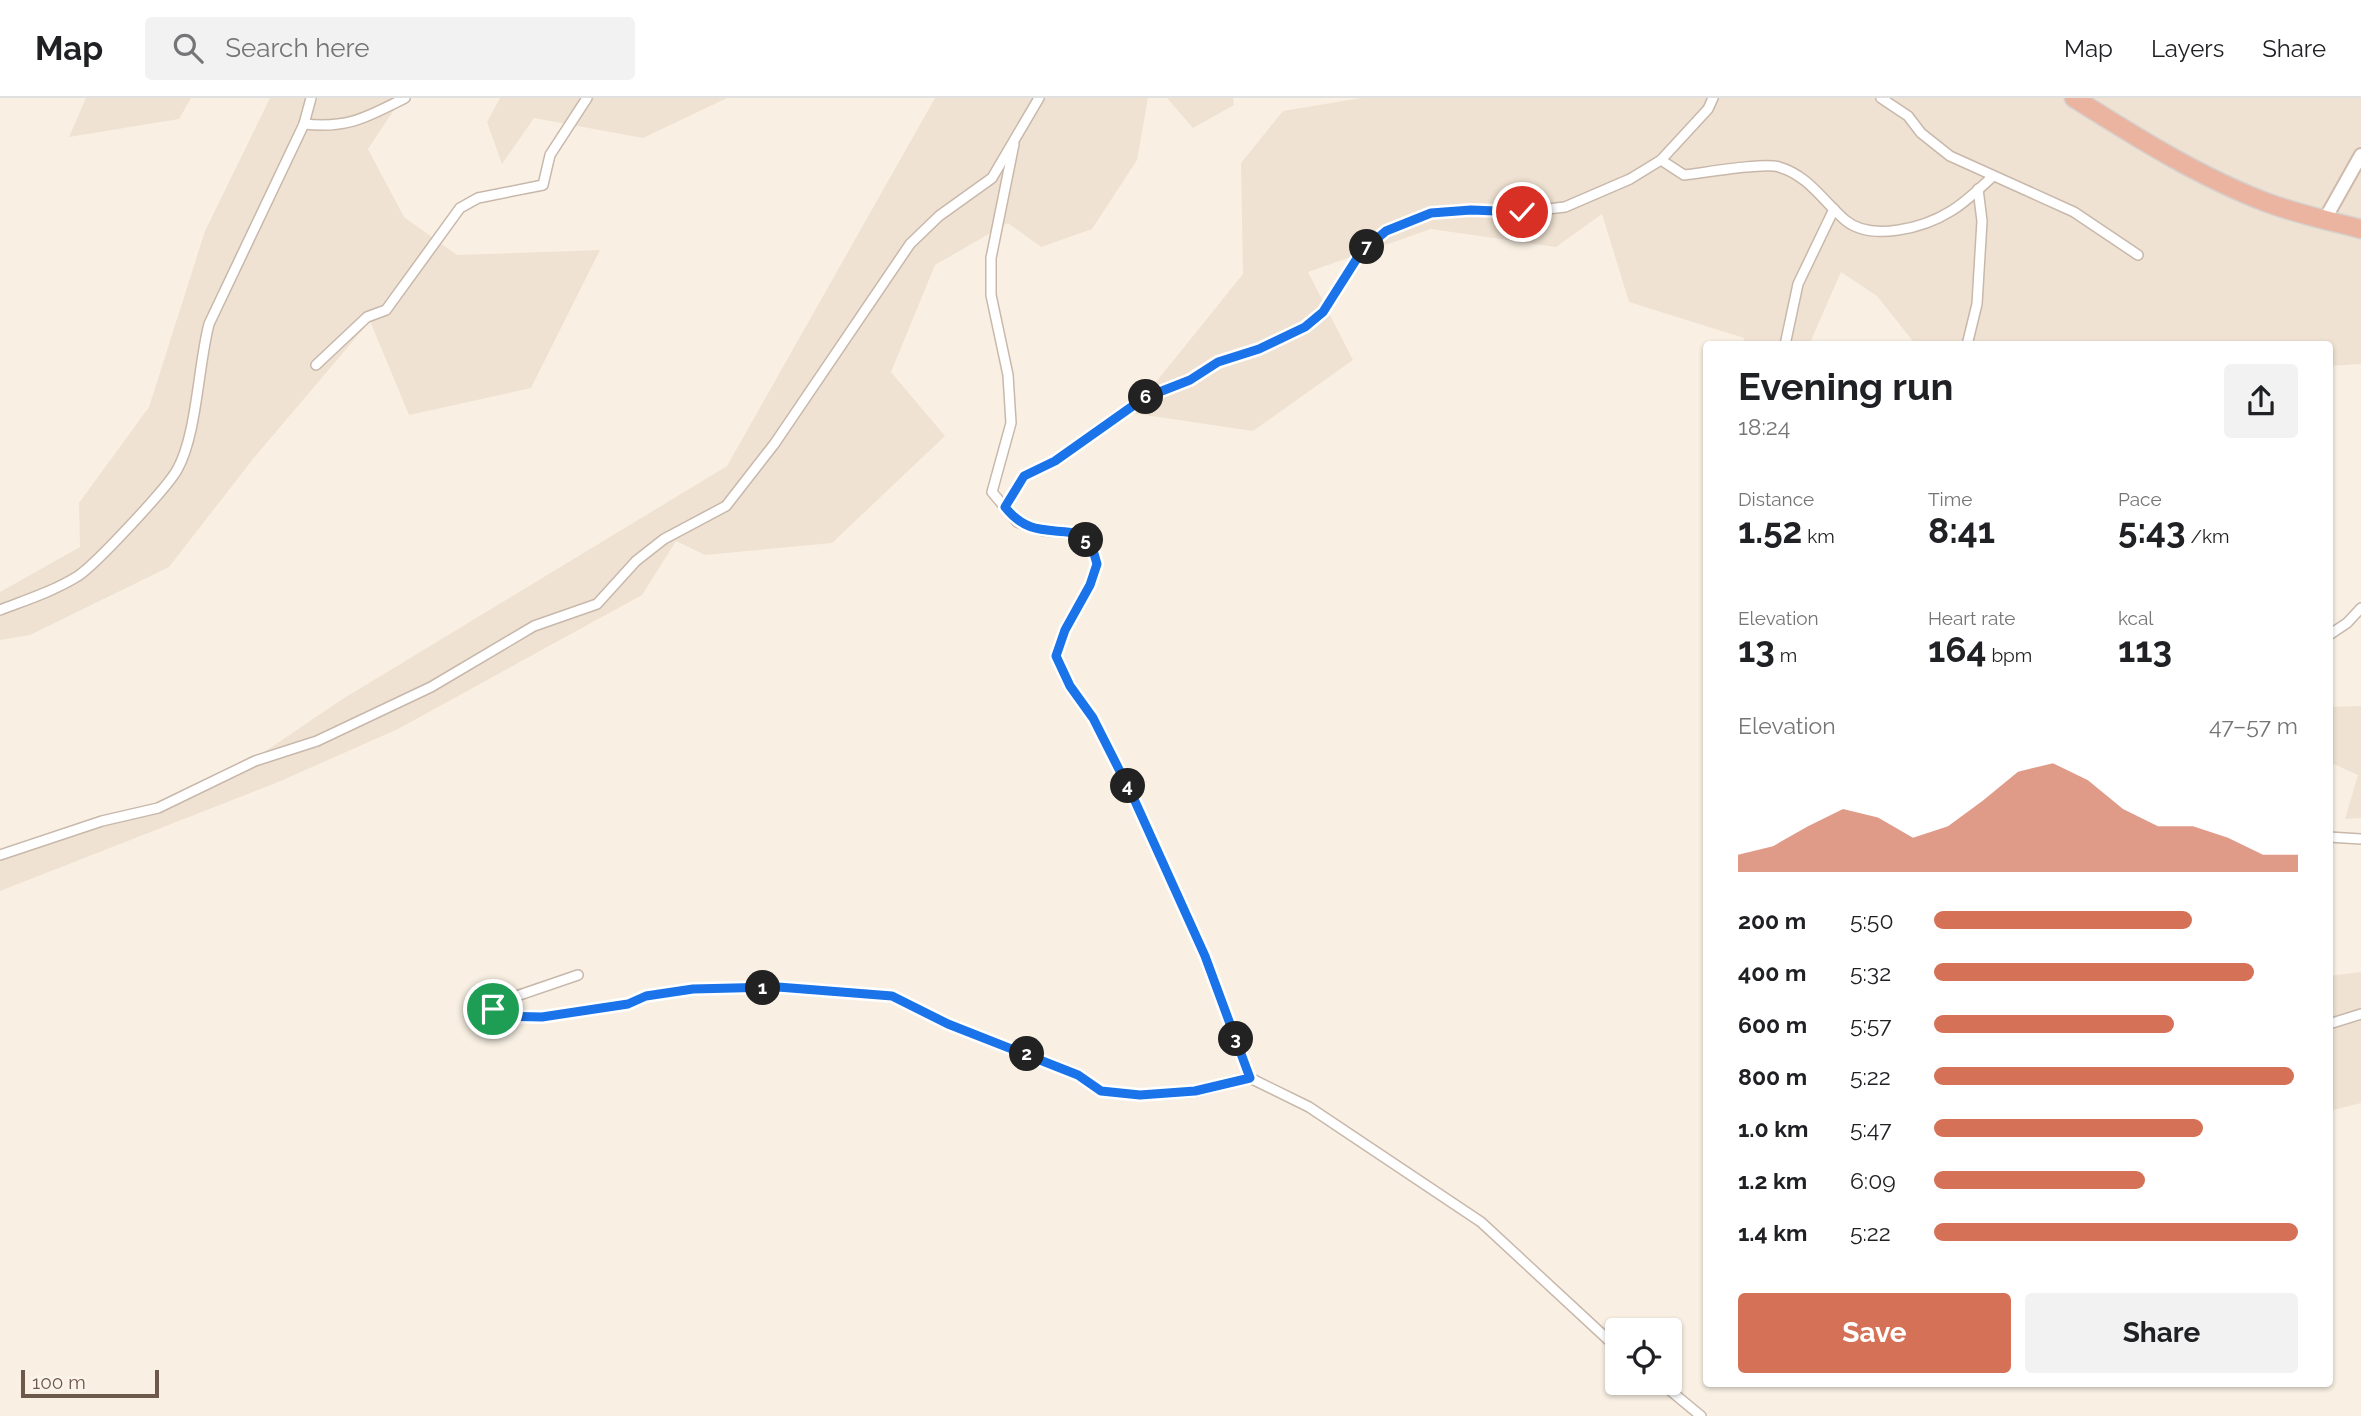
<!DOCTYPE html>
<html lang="en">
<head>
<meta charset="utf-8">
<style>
	:root { --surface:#fff; --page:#f2f2f2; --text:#202124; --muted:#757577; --line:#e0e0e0; --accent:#d47157 }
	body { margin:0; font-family:Raleway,sans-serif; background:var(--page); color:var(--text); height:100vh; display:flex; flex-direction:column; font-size:26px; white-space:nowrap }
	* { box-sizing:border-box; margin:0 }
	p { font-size:23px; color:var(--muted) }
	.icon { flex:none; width:38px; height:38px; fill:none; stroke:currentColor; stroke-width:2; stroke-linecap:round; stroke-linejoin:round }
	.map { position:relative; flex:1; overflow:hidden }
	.side { position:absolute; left:1703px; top:243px; width:630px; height:1046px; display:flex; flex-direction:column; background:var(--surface); border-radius:7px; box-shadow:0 2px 5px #0004 }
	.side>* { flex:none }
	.tools { position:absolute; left:1605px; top:1220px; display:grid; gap:14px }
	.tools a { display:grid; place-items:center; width:77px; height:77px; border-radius:7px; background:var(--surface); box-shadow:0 2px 5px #0004; font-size:35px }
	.scale { position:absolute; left:21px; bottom:18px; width:138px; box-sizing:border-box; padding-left:7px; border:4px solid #6d584c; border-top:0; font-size:19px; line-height:24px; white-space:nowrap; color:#6d584c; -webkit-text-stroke:5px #fcf4e8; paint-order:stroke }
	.pin { position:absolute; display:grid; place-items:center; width:60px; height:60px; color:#fff; margin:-30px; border:4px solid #fff; border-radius:50%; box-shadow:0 2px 7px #0007 }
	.km { position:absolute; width:35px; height:35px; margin:-18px; border-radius:50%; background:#222; color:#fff; font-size:19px; line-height:35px; text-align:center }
	.round { display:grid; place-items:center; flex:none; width:74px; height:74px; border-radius:7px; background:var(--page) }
	.overview { display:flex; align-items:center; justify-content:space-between; height:119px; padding:0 35px }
	h1 { font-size:38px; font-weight:700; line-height:52px }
	.stats { display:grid; grid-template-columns:repeat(3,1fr); gap:10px; height:119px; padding:7px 35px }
	.stats div { display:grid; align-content:center }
	.stats b { font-size:35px; font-weight:700 }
	.stats small { font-size:19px; font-weight:400 }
	.stats p { font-size:19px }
	.chart { height:196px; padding:14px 35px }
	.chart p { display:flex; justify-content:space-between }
	.chart svg { width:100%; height:126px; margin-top:7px; fill:var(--accent); opacity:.7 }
	.primary-button { display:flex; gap:14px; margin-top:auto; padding:14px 35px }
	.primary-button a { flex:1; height:80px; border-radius:7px; background:var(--accent); color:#fff; font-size:28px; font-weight:700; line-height:80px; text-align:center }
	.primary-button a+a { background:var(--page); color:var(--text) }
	ul { padding:0 35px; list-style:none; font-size:23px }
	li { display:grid; grid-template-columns:112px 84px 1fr; align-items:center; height:52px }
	li i { height:18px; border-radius:9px; background:var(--accent) }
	header { display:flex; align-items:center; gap:42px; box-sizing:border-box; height:98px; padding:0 35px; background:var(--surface); border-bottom:2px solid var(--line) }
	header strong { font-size:33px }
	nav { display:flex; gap:38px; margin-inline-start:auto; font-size:24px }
	.search { width:490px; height:63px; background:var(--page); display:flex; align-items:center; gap:18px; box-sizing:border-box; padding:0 24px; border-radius:7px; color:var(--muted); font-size:26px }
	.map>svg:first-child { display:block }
</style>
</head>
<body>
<header>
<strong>Map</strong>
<div class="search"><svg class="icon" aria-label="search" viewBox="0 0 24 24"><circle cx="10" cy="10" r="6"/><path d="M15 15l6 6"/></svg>Search here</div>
<nav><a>Map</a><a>Layers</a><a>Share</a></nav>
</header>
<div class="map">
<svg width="2361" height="1318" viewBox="0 0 2361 1318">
	<rect width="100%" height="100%" fill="#f9f0e3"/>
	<g fill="#efe2d2">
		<path d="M86,0h105l-12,21 -110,18z"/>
		<path d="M270,0h132l-34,51 36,68 53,38 143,-5 -69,138 -122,27 -39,-94 -117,138 -84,108 -139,68 -30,5v-48l80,-45 -1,-44 70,-96 56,-176z"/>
		<path d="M500,0h227l-84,40 -109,-20 -32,46 -15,-42z"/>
		<path d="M935,0h213l-11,62 -45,69 -51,18 -33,-24 -73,42 -44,107 54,64 -113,107 -127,12 -29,-14 -34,54 -244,134 -122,54 -276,108v-36l217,-71 124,-84 386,-234z"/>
		<path d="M1167,0h66l1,7 -41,23z"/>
		<path d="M1361,0h1000v266l-32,2v-21h-413l-39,-49 -36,-24 -32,73h-66l1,-7 -115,-36 -27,-88 -46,33 -125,-18 -123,43 45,88 -100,71 -122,-18 112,-139 -2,-111 42,-52z"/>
		<path d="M2361,608v112l-16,1 13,-44 -29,-13v-55z"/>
		<path d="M2361,874v131l-32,8v-135z"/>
	</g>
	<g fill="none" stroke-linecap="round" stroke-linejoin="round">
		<defs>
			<g id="street">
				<path d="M1881,0l27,18 13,17 29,23 124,56 64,43"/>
				<path d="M304,26c44,5 63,-7 101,-26"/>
				<path d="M1014,46l-23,114v37l17,80 3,48 -19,69 25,30 27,9 37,3 12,16 4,14 -7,21 -25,45 -9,26 14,30 23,32 41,81 71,157 45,122 59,29 172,115 136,126"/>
				<path d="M1661,62l23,15c19,-2 80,-13 95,-8 29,8 45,35 66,53 26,22 79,8 106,-9 15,-9 28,-22 41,-34"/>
				<path d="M1785,247l13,-61 36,-75"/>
				<path d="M1967,247l10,-41 5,-83 -4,-32"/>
				<path d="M316,267l51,-48 19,-7 74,-102 18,-10 65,-13 7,-30 37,-57"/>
				<path d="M1005,409l19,-31 31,-15 89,-63 46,-18 28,-18 41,-13 46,-22 18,-15 38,-60 25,-21 45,-18 40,-3 51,2 43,-5 65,-28 31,-19 47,-51 5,-11"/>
				<path d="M0,512c26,-10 54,-19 78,-34 18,-12 88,-87 99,-106 20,-35 21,-104 32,-146l95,-200 7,-26"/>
				<path d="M2329,537l18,-12 14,-15"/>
				<path d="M2329,739l32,2"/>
				<path d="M0,757l102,-34 56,-13 97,-47 62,-20 114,-54 103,-61 63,-22 39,-43 28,-22 62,-33 49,-63 135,-199 29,-28 53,-38 47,-80"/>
				<path d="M578,877l-79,27 -6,7 9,7 40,1 86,-13 18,-8 47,-7 85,-2 114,9 56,28 130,51 23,16 39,4 55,-3 55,-14"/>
				<path d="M2329,926l32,-10"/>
				<path d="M1660,1284l41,34"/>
			</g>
			<path id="secondary" d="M2325,121l36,-64"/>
			<path id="highway" d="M2074,0c62,39 125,79 194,105 30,11 62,18 93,26"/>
		</defs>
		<use href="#street" stroke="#c8b8ab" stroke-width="12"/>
		<use href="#secondary" stroke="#cdbaac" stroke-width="16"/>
		<use href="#highway" stroke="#d6d0cd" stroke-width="21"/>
		<use href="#street" stroke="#fff" stroke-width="9"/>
		<use href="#secondary" stroke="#fff" stroke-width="12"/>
		<use href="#highway" stroke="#ebb4a1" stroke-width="18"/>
	</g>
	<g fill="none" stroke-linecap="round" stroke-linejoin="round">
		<defs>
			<path id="route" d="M493,911l9,7 40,1 86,-13 18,-8 47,-7 85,-2 114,9 56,28 130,51 23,16 39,4 55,-4 55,-13 -45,-122 -71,-157 -41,-81 -23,-32 -14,-30 9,-26 25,-45 7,-21 -4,-14 -12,-16c-33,-6 -53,2 -76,-27l19,-31 31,-15 89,-63 46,-18 28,-18 41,-13 46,-22 18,-15 38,-60 25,-21 45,-18 40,-3 51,2"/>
		</defs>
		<use href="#route" stroke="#fff" stroke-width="14"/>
		<use href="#route" stroke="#1a73e8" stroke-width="9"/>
	</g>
</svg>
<div class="tools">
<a><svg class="icon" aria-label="locate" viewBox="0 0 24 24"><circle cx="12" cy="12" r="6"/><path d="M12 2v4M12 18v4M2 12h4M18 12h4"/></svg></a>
</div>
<div class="scale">100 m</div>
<div class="pin" style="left:493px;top:911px;background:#1e9e55"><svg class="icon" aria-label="arrive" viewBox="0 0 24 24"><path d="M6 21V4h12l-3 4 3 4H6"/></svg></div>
<div class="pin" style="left:1522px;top:114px;background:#d93025"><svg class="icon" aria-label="check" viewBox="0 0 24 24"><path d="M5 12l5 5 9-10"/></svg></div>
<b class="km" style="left:763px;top:890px">1</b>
<b class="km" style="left:1027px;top:956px">2</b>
<b class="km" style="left:1236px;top:941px">3</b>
<b class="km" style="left:1128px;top:688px">4</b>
<b class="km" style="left:1086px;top:442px">5</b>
<b class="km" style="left:1146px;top:299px">6</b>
<b class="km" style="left:1367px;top:149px">7</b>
<section class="side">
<div class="overview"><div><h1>Evening run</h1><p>18:24</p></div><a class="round"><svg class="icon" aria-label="share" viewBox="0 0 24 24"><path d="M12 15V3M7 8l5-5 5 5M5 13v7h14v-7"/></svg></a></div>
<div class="stats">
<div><p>Distance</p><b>1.52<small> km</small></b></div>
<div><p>Time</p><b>8:41</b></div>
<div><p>Pace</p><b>5:43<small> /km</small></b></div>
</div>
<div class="stats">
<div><p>Elevation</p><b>13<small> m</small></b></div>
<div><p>Heart rate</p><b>164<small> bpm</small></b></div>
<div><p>kcal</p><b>113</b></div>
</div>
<div class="chart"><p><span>Elevation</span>47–57 m</p>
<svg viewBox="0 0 160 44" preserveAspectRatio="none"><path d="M0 44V38L10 35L20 28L30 22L40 25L50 32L60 28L70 19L80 9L90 6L100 12L110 22L120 28L130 28L140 32L150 38L160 38V44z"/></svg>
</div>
<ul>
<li><b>200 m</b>5:50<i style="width:71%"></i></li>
<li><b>400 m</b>5:32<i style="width:88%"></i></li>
<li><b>600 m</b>5:57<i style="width:66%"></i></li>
<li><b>800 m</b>5:22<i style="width:99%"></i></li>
<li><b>1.0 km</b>5:47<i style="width:74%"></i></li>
<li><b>1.2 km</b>6:09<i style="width:58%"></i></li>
<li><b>1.4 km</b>5:22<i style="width:100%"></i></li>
</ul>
<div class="primary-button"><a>Save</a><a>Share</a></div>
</section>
</div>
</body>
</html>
